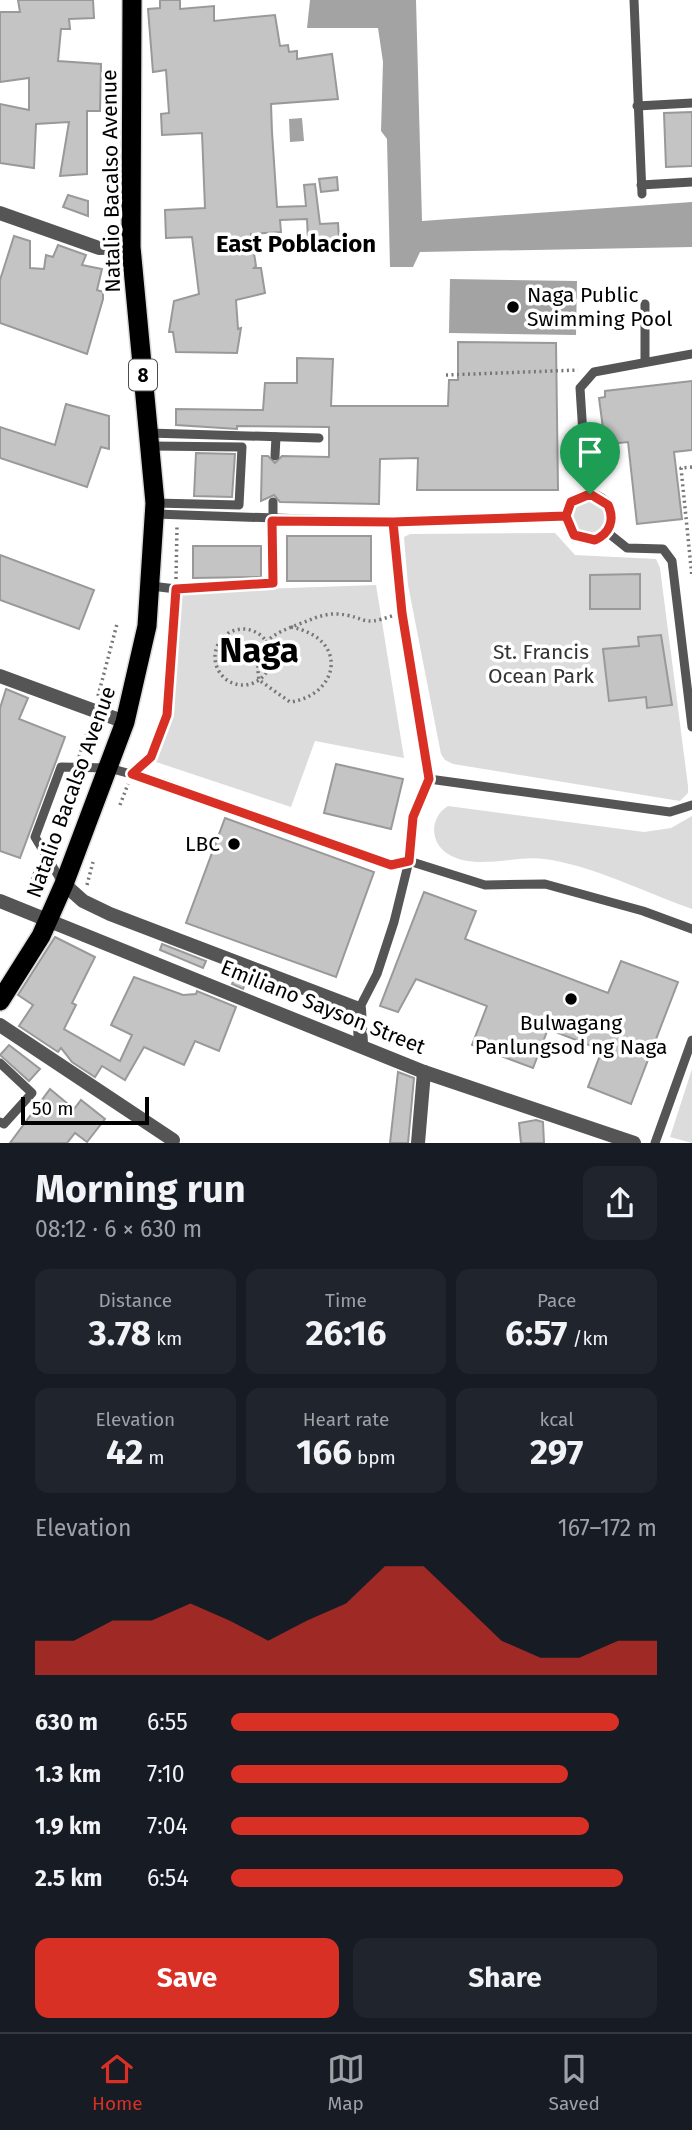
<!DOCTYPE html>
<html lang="en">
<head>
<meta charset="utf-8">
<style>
	:root { --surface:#171b24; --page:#20242c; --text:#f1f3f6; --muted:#9ea1a6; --line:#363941; --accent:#d93025 }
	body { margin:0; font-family:"Fira Sans",sans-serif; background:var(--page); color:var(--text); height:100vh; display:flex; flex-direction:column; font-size:26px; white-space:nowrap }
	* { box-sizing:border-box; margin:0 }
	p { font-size:23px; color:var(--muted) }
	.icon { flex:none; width:38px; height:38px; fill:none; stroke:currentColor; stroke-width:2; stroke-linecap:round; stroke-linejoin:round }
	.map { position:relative; height:1143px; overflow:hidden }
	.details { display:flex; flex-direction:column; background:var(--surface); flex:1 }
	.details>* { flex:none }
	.scale { position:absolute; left:21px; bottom:18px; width:128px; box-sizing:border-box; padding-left:7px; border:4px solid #000; border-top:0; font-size:19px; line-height:24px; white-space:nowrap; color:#000; -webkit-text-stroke:5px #fff; paint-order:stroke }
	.pin { position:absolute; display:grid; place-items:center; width:60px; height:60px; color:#fff; margin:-72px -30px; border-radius:50% 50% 50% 0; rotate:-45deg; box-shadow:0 0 7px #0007 }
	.pin .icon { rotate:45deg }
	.round { display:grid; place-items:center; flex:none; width:74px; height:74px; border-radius:14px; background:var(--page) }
	.headline { display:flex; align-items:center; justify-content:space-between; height:119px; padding:0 35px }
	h1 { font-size:38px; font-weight:700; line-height:52px }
	.metrics { display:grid; grid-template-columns:repeat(3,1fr); gap:10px; height:119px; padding:7px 35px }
	.metrics div { display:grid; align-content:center; border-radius:14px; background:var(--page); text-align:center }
	.metrics b { font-size:35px; font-weight:700 }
	.metrics small { font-size:19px; font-weight:400 }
	.metrics p { font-size:19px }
	.chart { height:196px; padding:14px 35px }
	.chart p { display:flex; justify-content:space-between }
	.chart svg { width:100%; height:126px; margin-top:7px; fill:var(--accent); opacity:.7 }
	.button { display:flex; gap:14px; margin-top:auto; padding:14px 35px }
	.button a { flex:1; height:80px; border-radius:14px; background:var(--accent); color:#fff; font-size:28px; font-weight:700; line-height:80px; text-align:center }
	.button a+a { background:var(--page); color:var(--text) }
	ul { padding:0 35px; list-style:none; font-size:23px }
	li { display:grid; grid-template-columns:112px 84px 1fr; align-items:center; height:52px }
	li i { height:18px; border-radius:9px; background:var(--accent) }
	.menu { display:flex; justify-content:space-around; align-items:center; height:98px; border-top:2px solid var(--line); background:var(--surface); font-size:19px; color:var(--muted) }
	.menu a { display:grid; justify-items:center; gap:4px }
	.menu .current { color:var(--accent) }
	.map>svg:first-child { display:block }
</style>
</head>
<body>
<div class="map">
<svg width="692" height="1143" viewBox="0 0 692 1143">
	<rect width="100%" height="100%" fill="#fff"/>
	<g fill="#dcdcdc">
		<circle cx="589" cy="517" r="16"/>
		<path d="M555,533l20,22 81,4 4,9 28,218v7l-8,8 -227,-37 -8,-4 -4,-6 -33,-169 -4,-48 6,-3z"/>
		<path d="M376,585l28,173 -89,-17 -24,66 -135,-45 14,-47 10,-123z"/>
		<path d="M448,806l196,26 27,-4 21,-12v93c-46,-16 -100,-44 -148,-50 -28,-4 -70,12 -96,-5 -19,-12 -18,-37 0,-48z"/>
		<path d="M692,1069v74l-22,-6z"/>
	</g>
	<g fill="#a3a3a3">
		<path d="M310,0h106l6,221 270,-19v45l-272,5 -7,15h-23l-3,-128 -6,-8 2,-69 -5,-34h-71z"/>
		<path d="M302,118l2,23 -14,1 -1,-23z"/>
		<path d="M450,279l127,2 -1,54 -127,-2z"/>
	</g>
	<g fill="#c4c4c4" stroke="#999" stroke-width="2">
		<path d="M18,0h75l1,18 -25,1 1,10h-9l-3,32 43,3 -1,47h-13v63l-27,2 9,-54 -33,2 -2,44 -34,-5v-59l29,6v-32l-29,4v-70h20z"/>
		<path d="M160,0h20v9l34,-3v15l61,-6 5,31 8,-1 1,7 8,-1v8l35,-5 6,45 -67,5 1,28 5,75 29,-1 -2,-21 11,-1 5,40 18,-1 1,15 -31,3 -1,-22 -27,1 1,12 -30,2 5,32 -2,2h7l4,25 -29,7 2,29 3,-1 -4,25 -61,-1 -3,-20h-4l5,-31 25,-7 -7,-57 -26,1 -1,-28 40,-2 -3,-75 -40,2 -1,-21 8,-1 -3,-43 -13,2 -5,-63 12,-1z"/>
		<path d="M692,112v54l-26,1 -2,-54z"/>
		<path d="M337,177l1,13 -17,2 -2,-13z"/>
		<path d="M68,195l20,6v15l-25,-9z"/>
		<path d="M14,236l16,5v27l14,1 2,-14 7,2 5,-12 28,10 -4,10 20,4 -5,21 6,2v7l-16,55 -87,-31v-43z"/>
		<path d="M458,342l98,1 2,147h-141l1,-32 -38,1 -1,45 -99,-2 -6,-7 -13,6 1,-45h6l7,7 7,-7 47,1v-30l-92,-1v3l-61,-4v-16l87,1 2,-27h32v-25l36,1 -2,47h117l1,-26h9z"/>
		<path d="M692,381v69l-18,2 8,67 -45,5 -9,-82 -18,2 -1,-9 -5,1 -5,-38 6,-1v-6z"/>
		<path d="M66,404l43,12v33l-8,-2 -14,40 -87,-29v-31l55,18z"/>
		<path d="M196,453l39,1 -3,43 -38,-1z"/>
		<rect x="287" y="536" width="84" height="45"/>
		<path d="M193,546h68v31l-68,1z"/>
		<path d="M0,555l94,35 -15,39 -79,-29z"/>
		<path d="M640,574v35h-50v-34z"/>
		<path d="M661,635l11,70 -25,3 -1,-11 -37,4 -6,-52 36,-3 -1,-9z"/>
		<path d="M6,689l22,9 -9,21 46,18 -45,121 -20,-7v-143z"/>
		<path d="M336,764l67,15 -12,50 -67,-16z"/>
		<path d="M225,818l149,54 -38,105 -150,-54z"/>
		<path d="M424,892l52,19 -11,28 143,54 13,-32 57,21 -47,122 -43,-17 14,-37 -54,-21 -15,39 -61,-23 15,-39 -71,-27 -18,33 -18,-6z"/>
		<path d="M55,937l40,20 -23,46 4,2 -12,24 56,32 12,-26 -21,-10 23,-48 49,18 13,-1 1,-3 39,16 -17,44 -24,-10 -11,24 -40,-18 -19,33 -23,-14 -7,11 -23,-15 -11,-14 -3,4 -39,-26 14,-21 -15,-10z"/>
		<path d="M162,944l44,17 -3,7 -43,-18z"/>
		<path d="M237,973l11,4 -5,12 -11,-5z"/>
		<path d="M9,1045l31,24 -11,12 -29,-26z"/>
		<path d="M398,1072l16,6 -6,65h-18z"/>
		<path d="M50,1089l24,20 7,-9 24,19 -18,23 -12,-9 -8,10h-57z"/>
		<path d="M536,1120l7,2 1,21h-23l-2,-20z"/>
	</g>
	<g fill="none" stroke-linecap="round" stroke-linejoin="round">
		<defs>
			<path id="trunk" d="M0,1001l41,-65 23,-52 61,-162 22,-96 8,-123 -24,-256 1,-247"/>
		</defs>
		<use href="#trunk" stroke="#dbdbdb" stroke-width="22"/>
		<g stroke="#777" stroke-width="3.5" stroke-dasharray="2 3.5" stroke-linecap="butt">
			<path d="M446,375l132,-5"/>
			<path d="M692,467l-11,1 11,109"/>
			<path d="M176,579l1,-52"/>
			<path d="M291,627c60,12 47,69 -1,75l-31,-22c-6,-38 13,-46 43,-57 12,-5 24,-10 37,-9 29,3 20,13 53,2"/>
			<circle cx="243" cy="657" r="28"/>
			<path d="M98,696l19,-72"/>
			<path d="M79,757l11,-33"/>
			<path d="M143,764c29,-25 29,-124 33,-164"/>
			<path d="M120,805l8,-21"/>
			<path d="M87,885l6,-23"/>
			<path d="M27,895l10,-29"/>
		</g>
		<g stroke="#555" stroke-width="9">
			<path d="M634,0l8,194"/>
			<path d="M637,106l55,-3"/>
			<path d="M641,185l51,-3"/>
			<path d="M645,362v-58"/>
			<path d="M149,433l170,5"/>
			<path d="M150,446l92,1 -3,58 -84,-2"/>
			<path d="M275,456l1,-19"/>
			<circle cx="589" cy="517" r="23"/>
			<path d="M591,494l-5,-13 -6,-93 14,-16 98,-18"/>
			<path d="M155,514l238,8 173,-6"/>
			<path d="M607,532l20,16 36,1 9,12 20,166"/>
			<path d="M151,586l25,3 97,-6v-81"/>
			<path d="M429,779l241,33 22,-7"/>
			<path d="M62,882l-27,-45 26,-70 48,1 55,15 227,82 18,-4 76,24 60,-1 98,27 49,18"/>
			<path d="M359,1009l18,-35 17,-52 15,-61 4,-44 16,-38 -27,-166 -9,-91"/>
			<path d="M0,1063l32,30 -28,31 -4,-2"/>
			<path d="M655,1143l37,-103"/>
		</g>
		<g stroke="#555" stroke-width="14">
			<path d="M0,676l125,46"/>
			<path d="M64,884l19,17 27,13 249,95 2,35"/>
			<path d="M0,901l424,171 210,71"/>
			<path d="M0,1025l173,115"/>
			<path d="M418,1143l6,-71"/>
		</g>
		<path stroke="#555" stroke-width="14" d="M0,213l99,35 32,-1"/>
		<use href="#trunk" stroke="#000" stroke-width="19"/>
	</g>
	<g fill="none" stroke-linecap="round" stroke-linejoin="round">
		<defs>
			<path id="route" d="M590,494l-19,8 -5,14 -173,6 -121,-1 1,62 -97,6 -9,126 -16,42 -19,17 259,91 18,-4 4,-44 16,-38 -27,-166 -9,-91 173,-6 8,19 21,5c15,-7 20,-20 13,-35l-18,-11"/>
		</defs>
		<use href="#route" stroke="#fff" stroke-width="14"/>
		<use href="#route" stroke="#d93025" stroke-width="9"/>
	</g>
	<g fill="#000" stroke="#fff" stroke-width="2.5">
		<circle cx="513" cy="307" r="7"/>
		<circle cx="234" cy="844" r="7"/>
		<circle cx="571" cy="999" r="7"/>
	</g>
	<g text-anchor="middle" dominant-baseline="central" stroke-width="7" stroke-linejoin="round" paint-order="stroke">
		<rect fill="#fff" stroke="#4c4c4c" stroke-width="2" x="129" y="359.5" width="28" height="31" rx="5"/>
		<g font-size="19" font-weight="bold" fill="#000">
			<text x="143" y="375">8</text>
		</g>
		<g font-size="21" fill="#000" stroke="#fff">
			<text transform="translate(111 181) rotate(-91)">Natalio Bacalso Avenue</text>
			<text transform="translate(71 792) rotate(-70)">Natalio Bacalso Avenue</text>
			<text transform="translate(323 1007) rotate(22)">Emiliano Sayson Street</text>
		</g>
		<g font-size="21" fill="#000" stroke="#fff" text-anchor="start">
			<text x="527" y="295">Naga Public<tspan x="527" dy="24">Swimming Pool</tspan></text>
			<text x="220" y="844" text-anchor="end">LBC</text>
			<text x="571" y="1023" text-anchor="middle">Bulwagang<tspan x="571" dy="24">Panlungsod ng Naga</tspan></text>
		</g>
		<g font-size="21" fill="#333" stroke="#fff">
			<text x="541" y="652">St. Francis<tspan x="541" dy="24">Ocean Park</tspan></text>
		</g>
		<g font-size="24" font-weight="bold" fill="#000" stroke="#fff">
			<text x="296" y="244">East Poblacion</text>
		</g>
		<g font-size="35" font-weight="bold" fill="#000" stroke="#fff">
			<text x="259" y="650">Naga</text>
		</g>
	</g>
</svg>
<div class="scale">50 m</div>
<div class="pin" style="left:590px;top:494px;background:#1e9e55"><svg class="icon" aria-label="arrive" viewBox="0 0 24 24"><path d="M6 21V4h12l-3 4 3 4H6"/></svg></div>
</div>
<section class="details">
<div class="headline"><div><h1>Morning run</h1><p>08:12 · 6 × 630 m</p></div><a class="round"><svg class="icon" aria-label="share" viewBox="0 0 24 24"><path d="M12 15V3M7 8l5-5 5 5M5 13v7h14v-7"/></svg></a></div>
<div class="metrics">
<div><p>Distance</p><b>3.78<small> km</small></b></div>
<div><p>Time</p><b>26:16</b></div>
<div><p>Pace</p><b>6:57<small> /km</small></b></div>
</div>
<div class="metrics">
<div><p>Elevation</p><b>42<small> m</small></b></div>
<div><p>Heart rate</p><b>166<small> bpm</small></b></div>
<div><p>kcal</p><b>297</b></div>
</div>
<div class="chart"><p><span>Elevation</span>167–172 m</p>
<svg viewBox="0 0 160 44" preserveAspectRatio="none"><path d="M0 44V32L10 32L20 25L30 25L40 19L50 25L60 32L70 25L80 19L90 6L100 6L110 19L120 32L130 38L140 38L150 32L160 32V44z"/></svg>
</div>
<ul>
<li><b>630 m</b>6:55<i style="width:91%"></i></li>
<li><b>1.3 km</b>7:10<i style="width:79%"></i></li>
<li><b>1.9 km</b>7:04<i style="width:84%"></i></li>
<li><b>2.5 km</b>6:54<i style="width:92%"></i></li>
</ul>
<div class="button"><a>Save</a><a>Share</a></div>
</section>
<nav class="menu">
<a class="current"><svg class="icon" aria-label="home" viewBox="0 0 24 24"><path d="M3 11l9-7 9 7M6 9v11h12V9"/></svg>Home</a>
<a><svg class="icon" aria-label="map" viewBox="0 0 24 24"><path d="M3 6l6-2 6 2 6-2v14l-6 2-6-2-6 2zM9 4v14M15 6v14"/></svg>Map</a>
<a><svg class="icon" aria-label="saved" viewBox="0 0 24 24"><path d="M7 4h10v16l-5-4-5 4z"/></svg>Saved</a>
</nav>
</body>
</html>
